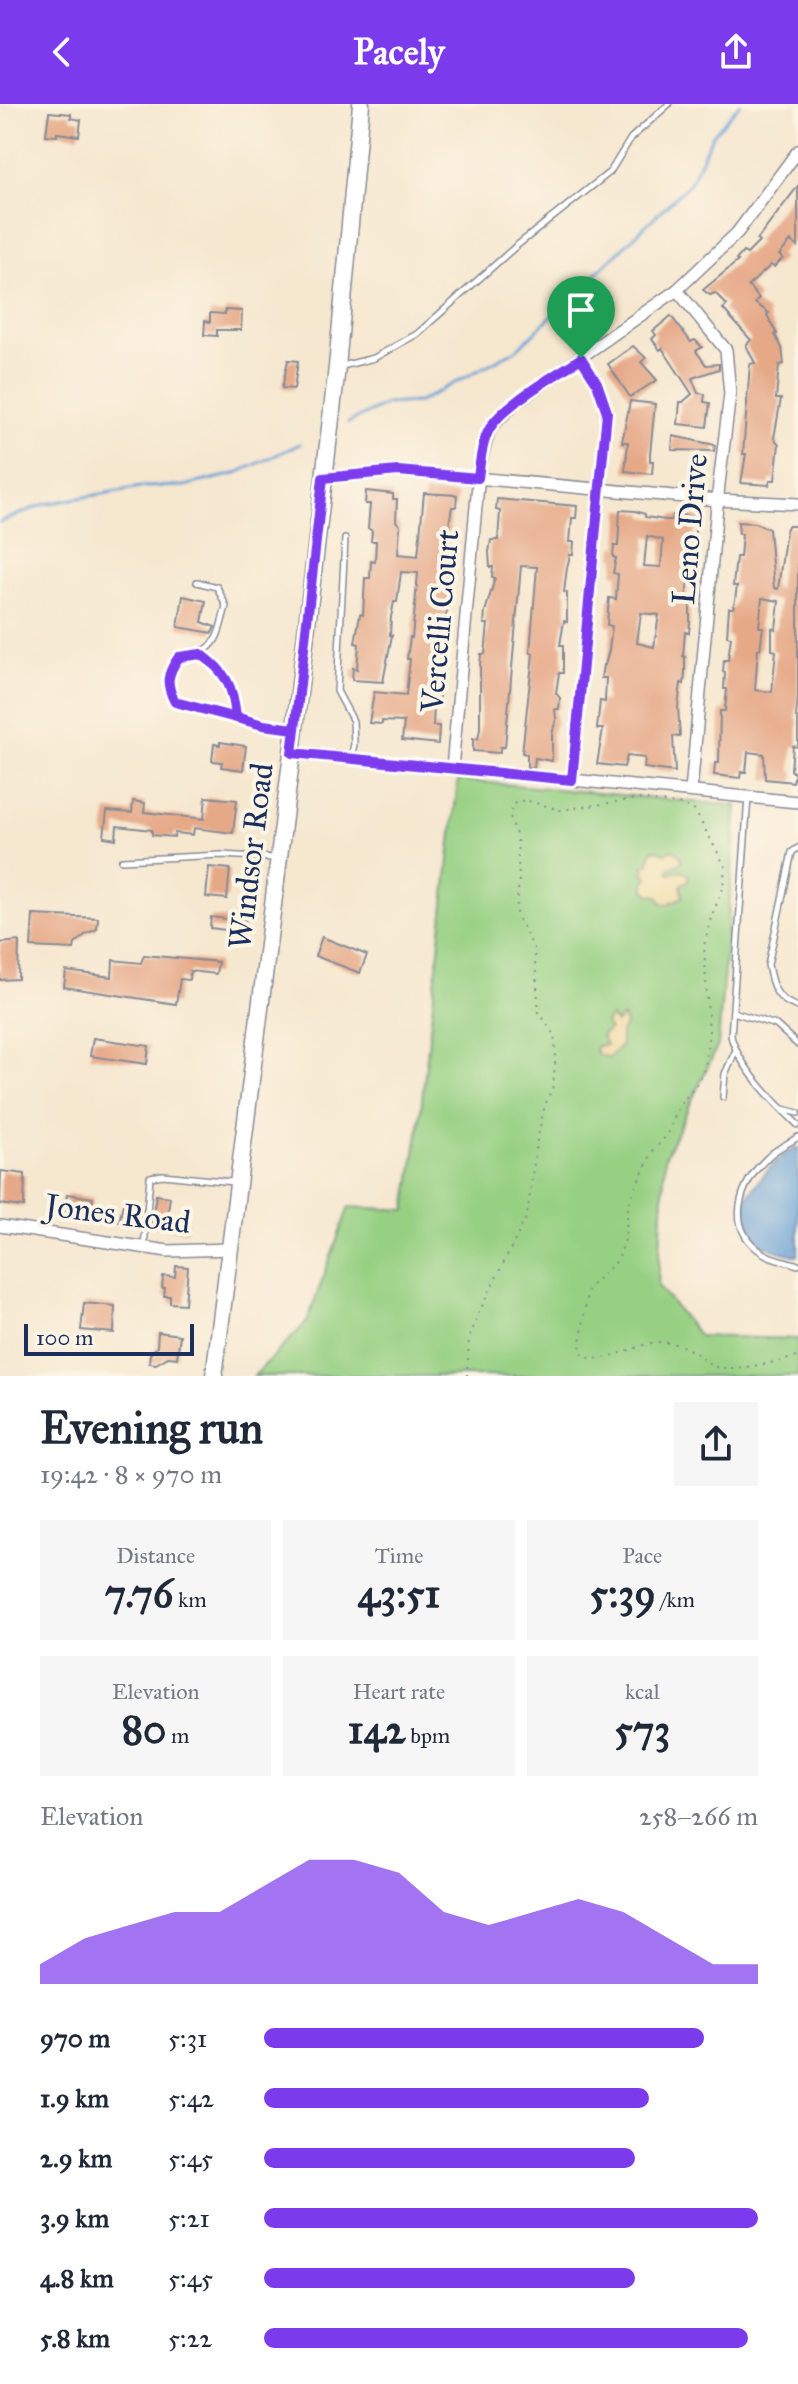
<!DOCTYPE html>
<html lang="en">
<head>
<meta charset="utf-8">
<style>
	:root { --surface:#fff; --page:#f6f6f7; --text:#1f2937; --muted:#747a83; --accent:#7c3aed }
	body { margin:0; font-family:"IM FELL Great Primer",serif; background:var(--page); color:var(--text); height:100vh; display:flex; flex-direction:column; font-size:30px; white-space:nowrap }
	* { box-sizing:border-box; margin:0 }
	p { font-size:26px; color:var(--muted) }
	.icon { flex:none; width:44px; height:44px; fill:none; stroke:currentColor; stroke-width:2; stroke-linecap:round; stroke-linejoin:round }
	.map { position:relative; height:1272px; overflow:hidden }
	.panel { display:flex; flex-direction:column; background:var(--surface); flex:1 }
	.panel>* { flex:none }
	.scale { position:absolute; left:24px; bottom:20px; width:170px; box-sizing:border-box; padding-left:8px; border:4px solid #1b2f5e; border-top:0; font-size:22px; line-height:28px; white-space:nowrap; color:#1b2f5e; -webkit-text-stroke:6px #fcf5e5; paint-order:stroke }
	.pin { position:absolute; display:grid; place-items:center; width:68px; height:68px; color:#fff; margin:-82px -34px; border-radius:50% 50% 50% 0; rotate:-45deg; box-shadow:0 0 8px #0007 }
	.pin .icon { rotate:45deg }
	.round { display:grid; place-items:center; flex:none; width:84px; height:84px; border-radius:0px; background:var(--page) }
	.overview { display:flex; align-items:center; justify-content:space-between; height:136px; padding:0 40px }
	h1 { font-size:44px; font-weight:700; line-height:60px }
	.metrics { display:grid; grid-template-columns:repeat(3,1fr); gap:12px; height:136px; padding:8px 40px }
	.metrics div { display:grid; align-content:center; border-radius:0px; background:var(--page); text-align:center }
	.metrics b { font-size:40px; font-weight:700 }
	.metrics small { font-size:22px; font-weight:400 }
	.metrics p { font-size:22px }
	.chart { height:224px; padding:16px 40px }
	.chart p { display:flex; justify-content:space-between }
	.chart svg { width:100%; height:144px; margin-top:8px; fill:var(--accent); opacity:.7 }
	ul { padding:0 40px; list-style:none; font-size:26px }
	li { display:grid; grid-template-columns:128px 96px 1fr; align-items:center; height:60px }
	li i { height:20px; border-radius:10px; background:var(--accent) }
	header { display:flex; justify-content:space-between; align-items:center; height:104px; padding:0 40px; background:var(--accent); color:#fff; font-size:36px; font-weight:700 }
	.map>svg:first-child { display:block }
</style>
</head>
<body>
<header><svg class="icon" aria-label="back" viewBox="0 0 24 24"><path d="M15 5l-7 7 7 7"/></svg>Pacely<svg class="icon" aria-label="share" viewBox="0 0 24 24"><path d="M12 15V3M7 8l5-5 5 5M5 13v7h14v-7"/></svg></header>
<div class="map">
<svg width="798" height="1272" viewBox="0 0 798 1272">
	<rect width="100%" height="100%" fill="#fcf5e5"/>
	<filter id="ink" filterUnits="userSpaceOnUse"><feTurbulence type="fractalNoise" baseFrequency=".0125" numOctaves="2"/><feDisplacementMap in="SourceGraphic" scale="16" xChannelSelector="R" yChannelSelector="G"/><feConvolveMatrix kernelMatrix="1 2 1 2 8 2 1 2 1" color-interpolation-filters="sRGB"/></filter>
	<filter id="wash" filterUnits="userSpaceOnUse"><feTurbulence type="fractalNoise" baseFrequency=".006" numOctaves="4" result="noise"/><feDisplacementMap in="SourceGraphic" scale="32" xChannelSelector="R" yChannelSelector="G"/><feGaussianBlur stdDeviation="1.8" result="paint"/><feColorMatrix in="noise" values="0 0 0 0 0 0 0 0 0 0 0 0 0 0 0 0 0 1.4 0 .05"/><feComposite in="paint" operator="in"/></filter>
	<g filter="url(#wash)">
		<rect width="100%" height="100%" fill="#f6e7cf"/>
		<path fill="#97d083" stroke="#598070" stroke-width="2" d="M458,676l279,26 -19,239 -53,112 -7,129 41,50 99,3v37h-544l53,-54 42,-115 57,3 13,-83z"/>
		<g fill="#eeda9e" stroke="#84847e" stroke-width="2">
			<path d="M653,745l13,4 5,-3 5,1 6,8 -1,4 -11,5 -2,4 2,2 12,-4 7,5 -1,6 -7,4 2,12 -15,7 -6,-1 -4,-7 -7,-1 -6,-5v-8l3,-5 -4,-4v-6l5,-4z"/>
			<path d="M611,913l5,6 7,-6 3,7 -5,9v13l-12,12 -11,-3 -3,-5 2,-4 9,-1 -5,-10 8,-5 -3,-8z"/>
		</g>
		<path fill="#68a0d6" stroke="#42689a" stroke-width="2" d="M798,1043v109c-41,-9 -48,-14 -53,-56 15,-21 29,-42 53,-53z"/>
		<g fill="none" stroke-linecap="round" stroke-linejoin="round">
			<g stroke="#68a0d6" stroke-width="3">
				<path d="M348,319l38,-19 33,-2 97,-52 174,-167 22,-47 28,-32"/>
				<path d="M0,418l45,-18 96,-17 43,-1 51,-12 65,-30"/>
			</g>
		</g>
		<g id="blocks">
			<g fill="#e6a988" fill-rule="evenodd">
				<path d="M49,8l22,2v4l10,2 -2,16 -22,-3v3l-11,-1z"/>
				<path d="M798,82v61l-7,-6 -12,14 4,3 -9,9 -3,-2 -23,21 11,12 -4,5 14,10 -2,2 10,19 -2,1 7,13 2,16 -5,1 -3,34h5l-7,39 5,6 -4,36h-5l-1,5 -28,-2 5,-29h-3l7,-90 5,-1 -9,-18 5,-5 -28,-31 4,-4 -12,-12 -5,2 -7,-5 35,-29 -2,-1 7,-8 4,2 12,-12 -2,-2z"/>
				<path d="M225,206l17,1 -1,19h-24v6l-13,-1 1,-14 5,1v-9l15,1z"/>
				<path d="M671,212l20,26 4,-2 7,7 -6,4 10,14 13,-1v5l-27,9 6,15 7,1 -1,8 6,1 -3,24 -29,-3 2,-22h3l9,-8 -30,-46 -2,2 -8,-11 4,-4 -3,-4z"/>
				<path d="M633,242l13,12 -5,4 16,18 -27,17 -22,-33z"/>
				<path d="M288,256l10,1 -4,28 -12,-1z"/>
				<path d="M630,297l25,3 -5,50v7h3l-1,13 -27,-3 3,-29h-6z"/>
				<path d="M673,332l42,9 -1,6 -42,-1z"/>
				<path d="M366,387l27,3v5h4l-1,22 4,5 -2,28 20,2 6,-63 33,2 -1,12h-4l-2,11 -3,64h4l-12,85h2l-3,39h-4l-1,20h6l-1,18 -36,-4 2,-18 -22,-1v3l-13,-1 5,-31 32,3 4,-36h-3l3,-22 2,1 6,-65 -17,-1 -4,30h-3l-3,15 -1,18h2l-9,47 -31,-2 1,-12 4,1 2,-25 -4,-1 5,-29 3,1 2,-37h5l1,-17 4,1 1,-21h-5l1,-10 -4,-3 2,-24h-5z"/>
				<path d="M497,395l80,7 -1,12h-4l-2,24h4l-1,13h-3l-3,13 -3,24 3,1v29l-3,-1 -4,24h3v28h-4l-3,20 4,5 -1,11h-4l1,10 -4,16v26l-17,-3 -1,10 -7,-1v-13l-5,-1 11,-99 -3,-2 7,-85 -16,-1 -16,181h-5v6l-27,-2v-12h5l2,-10v-63l1,-12h4l3,-30h-4l1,-12 10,-34 -3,-1 1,-10h-3l-1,-15 2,-12h7l2,-29 -4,-1z"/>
				<path d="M620,406l15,1 10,3v3l21,3h6l1,-5 25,2 -6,29 2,35 -6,-1 -2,21 4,5v16l-1,11 -4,-1 -2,24 2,1v16l-1,11 -3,-1 -3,24 2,30 -7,-1 2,36 -31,-4 1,-10 -18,-2 -3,11 -27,-3 6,-35h-6l3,-28 5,1 1,-24h-5l2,-13h2l4,-15 3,-24 -5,-1 1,-15 1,-12 7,1 2,-25 -5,-1 3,-15 -3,-1 1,-11h4zM647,432l16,4 -2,27 -17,-1zM641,509l18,2 -5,32 -17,-4z"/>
				<path d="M738,418l17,1 14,6 5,59 4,1 8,-59 2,-4h10v171l-2,21 2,1v28l-5,-1 -2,24 4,4 -2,8 -28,-3 -1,-25 -16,-2 -2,20h-5l-1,6 -26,-3 1,-12h4l1,-52h5l2,-22h-3l1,-16 -2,-1 1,-12h4l3,-23 -4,-1 2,-28h4l2,-8 2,-14h-4l2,-19 1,-10h4l2,-23h-3zM762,494l17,3 -3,28 -4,-1v22l4,1 -4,41 -17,-2 3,-41h2l3,-22h-4z"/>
				<path d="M183,492l23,5 -4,21 13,5 -3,6 -34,-6z"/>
				<path d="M220,638l26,4 -3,24 -22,-3 1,-5 -10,-1 2,-17 6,1z"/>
				<path d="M206,693l31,3 -4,33 -39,-5 -1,7 -18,-2 -1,4 -22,-2v-5l-35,-4 -1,13 -12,-2 3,-26 25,2 1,-12 12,2 -1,9 60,7z"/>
				<path d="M209,763l21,2 -3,30 -21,-2z"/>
				<path d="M33,811l65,3 -1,11 -11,5 -11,10 -1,5 -43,-2z"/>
				<path d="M211,813l34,4 -2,11 -33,-4z"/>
				<path d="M322,833l45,18 -7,18 -45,-17z"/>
				<path d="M19,837l-1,38 -18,1v-37z"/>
				<path d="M144,851l74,7 -2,12 -26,-3 -1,9 -9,-1 -4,25 -112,-17 2,-16 46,6 1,-17 28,3z"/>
				<path d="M93,934l56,8 -2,18 -57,-8z"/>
				<path d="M1,1067l24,3 -1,33 -24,-3z"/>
				<path d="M67,1090l26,4 -3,20 -26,-4z"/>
				<path d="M156,1091l14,2 -3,20 18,3 3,3 -2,8 -35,-5z"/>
				<path d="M123,1101l19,3 -2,17 -21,-3z"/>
				<path d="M176,1162l12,1 -3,37 -15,-1v-7h-6l1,-8h-3l1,-12 12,1z"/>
				<path d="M84,1199l31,3 -1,27 -33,-3z"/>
				<path d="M158,1228l22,3 -3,23 -9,-1 -12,7 -7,-1 1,-9 7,-7z"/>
			</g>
		</g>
	</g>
	<g filter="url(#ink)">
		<use href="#blocks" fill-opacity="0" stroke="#888b96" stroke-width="2"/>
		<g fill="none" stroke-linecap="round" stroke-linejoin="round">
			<defs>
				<g id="service">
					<path d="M342,262l32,-8 43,-24 98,-87 95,-75 21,-34 38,-34"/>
					<path d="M345,435l-8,152 16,30 1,23 -3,14"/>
					<path d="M197,478l20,5 9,19c-9,34 -9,47 -47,51 -12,17 -15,26 -4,45l88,23 29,4"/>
					<path d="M201,550c26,17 32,32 35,63"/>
					<path d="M748,693l-17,239c8,31 44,67 67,89"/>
					<path d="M798,744l-6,4 -24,113c4,22 8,35 30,42"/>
					<path d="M122,756l99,-5 53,3"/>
					<path d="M733,908l43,13 22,20"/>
					<path d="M723,993l2,-23 10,-22"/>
					<path d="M783,1005l15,4"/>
					<path d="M798,1033c-10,7 -23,12 -31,21 -28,27 -43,70 -4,95 9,6 24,8 35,12"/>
					<path d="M144,1143l6,-70 13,-2 70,7"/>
				</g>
				<g id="minor">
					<path d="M677,186l49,60 4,44 -11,90 -28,307"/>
					<path d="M323,374l75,-7 320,29 80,4"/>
					<path d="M292,649l506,49"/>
					<path d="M452,664l28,-305 10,-35 25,-25 162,-113 60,-57 61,-82"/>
					<path d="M572,676l35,-368 -10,-29 -16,-25"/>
					<path d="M0,1122l168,25 62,-2"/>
				</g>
				<path id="secondary" d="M214,1272l78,-623 45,-386 24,-263"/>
			</defs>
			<use href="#service" stroke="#888b96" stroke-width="8"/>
			<use href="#minor" stroke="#888b96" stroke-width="14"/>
			<use href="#secondary" stroke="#888b96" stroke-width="19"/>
			<path stroke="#888b96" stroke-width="2" stroke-dasharray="2 6" stroke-linecap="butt" d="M467,1272l2,-36 10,-28 48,-96 10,-76 8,-35 8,-19 3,-33 -2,-18 -15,-23 -5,-64 -18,-33 3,-36 -2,-41 -7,-22 3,-12 12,-4 35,10 77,-11 46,6 12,6 30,55 -2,22 -12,30 -7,28 5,86 -4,36 -5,12 -21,26 -11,28 -15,17 -20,41 -5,15 -3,33 -7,20 -27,25 -4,7 -7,57c8,25 59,-7 78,-7 14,0 29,4 40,13 5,4 9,9 15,11 18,7 65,-5 85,-9"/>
			<use href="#service" stroke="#fff" stroke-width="5"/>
			<use href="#minor" stroke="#fff" stroke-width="11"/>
			<use href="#secondary" stroke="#fff" stroke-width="16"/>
		</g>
	</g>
	<g fill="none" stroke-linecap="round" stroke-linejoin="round" filter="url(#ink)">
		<defs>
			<path id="route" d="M581,254c-24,17 -77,46 -91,70 -8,13 -10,35 -12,50l-80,-7 -75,7 -28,251 -32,-4 -88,-23c-10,-19 -8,-28 4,-45l22,-3c25,18 32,32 35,63l27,8 32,4 -3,24 280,27 35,-368 -10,-29 -16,-25"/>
		</defs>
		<use href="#route" stroke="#fff" stroke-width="16"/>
		<use href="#route" stroke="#7c3aed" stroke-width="10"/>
	</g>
	<g text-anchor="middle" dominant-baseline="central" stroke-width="8" stroke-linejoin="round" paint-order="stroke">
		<g font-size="32" fill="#1b2f5e" stroke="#fcf5e5">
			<text transform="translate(690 425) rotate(-85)">Leno Drive</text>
			<text transform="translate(440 517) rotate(-85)">Vercelli Court</text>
			<text transform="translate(251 752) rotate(-83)">Windsor Road</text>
			<text transform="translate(118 1110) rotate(7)">Jones Road</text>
		</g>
	</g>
</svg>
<div class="scale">100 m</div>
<div class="pin" style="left:581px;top:254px;background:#1e9e55"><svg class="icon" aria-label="arrive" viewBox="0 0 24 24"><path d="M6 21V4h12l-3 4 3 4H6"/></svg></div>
</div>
<section class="panel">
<div class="overview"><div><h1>Evening run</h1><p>19:42 · 8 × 970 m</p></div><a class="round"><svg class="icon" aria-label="share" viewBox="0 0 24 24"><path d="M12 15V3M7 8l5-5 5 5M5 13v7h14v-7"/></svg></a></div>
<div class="metrics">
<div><p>Distance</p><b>7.76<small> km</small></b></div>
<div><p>Time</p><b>43:51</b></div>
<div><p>Pace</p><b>5:39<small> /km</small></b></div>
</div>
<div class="metrics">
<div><p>Elevation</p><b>80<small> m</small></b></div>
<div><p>Heart rate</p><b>142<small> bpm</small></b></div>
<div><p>kcal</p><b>573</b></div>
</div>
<div class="chart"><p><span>Elevation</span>258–266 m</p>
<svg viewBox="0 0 160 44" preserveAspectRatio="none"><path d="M0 44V38L10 30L20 26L30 22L40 22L50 14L60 6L70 6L80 10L90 22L100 26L110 22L120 18L130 22L140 30L150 38L160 38V44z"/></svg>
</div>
<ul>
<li><b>970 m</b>5:31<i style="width:89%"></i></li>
<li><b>1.9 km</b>5:42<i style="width:78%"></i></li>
<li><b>2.9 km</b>5:45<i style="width:75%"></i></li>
<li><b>3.9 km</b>5:21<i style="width:100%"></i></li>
<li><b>4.8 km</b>5:45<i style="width:75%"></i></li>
<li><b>5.8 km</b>5:22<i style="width:98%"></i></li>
</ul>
</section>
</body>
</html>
